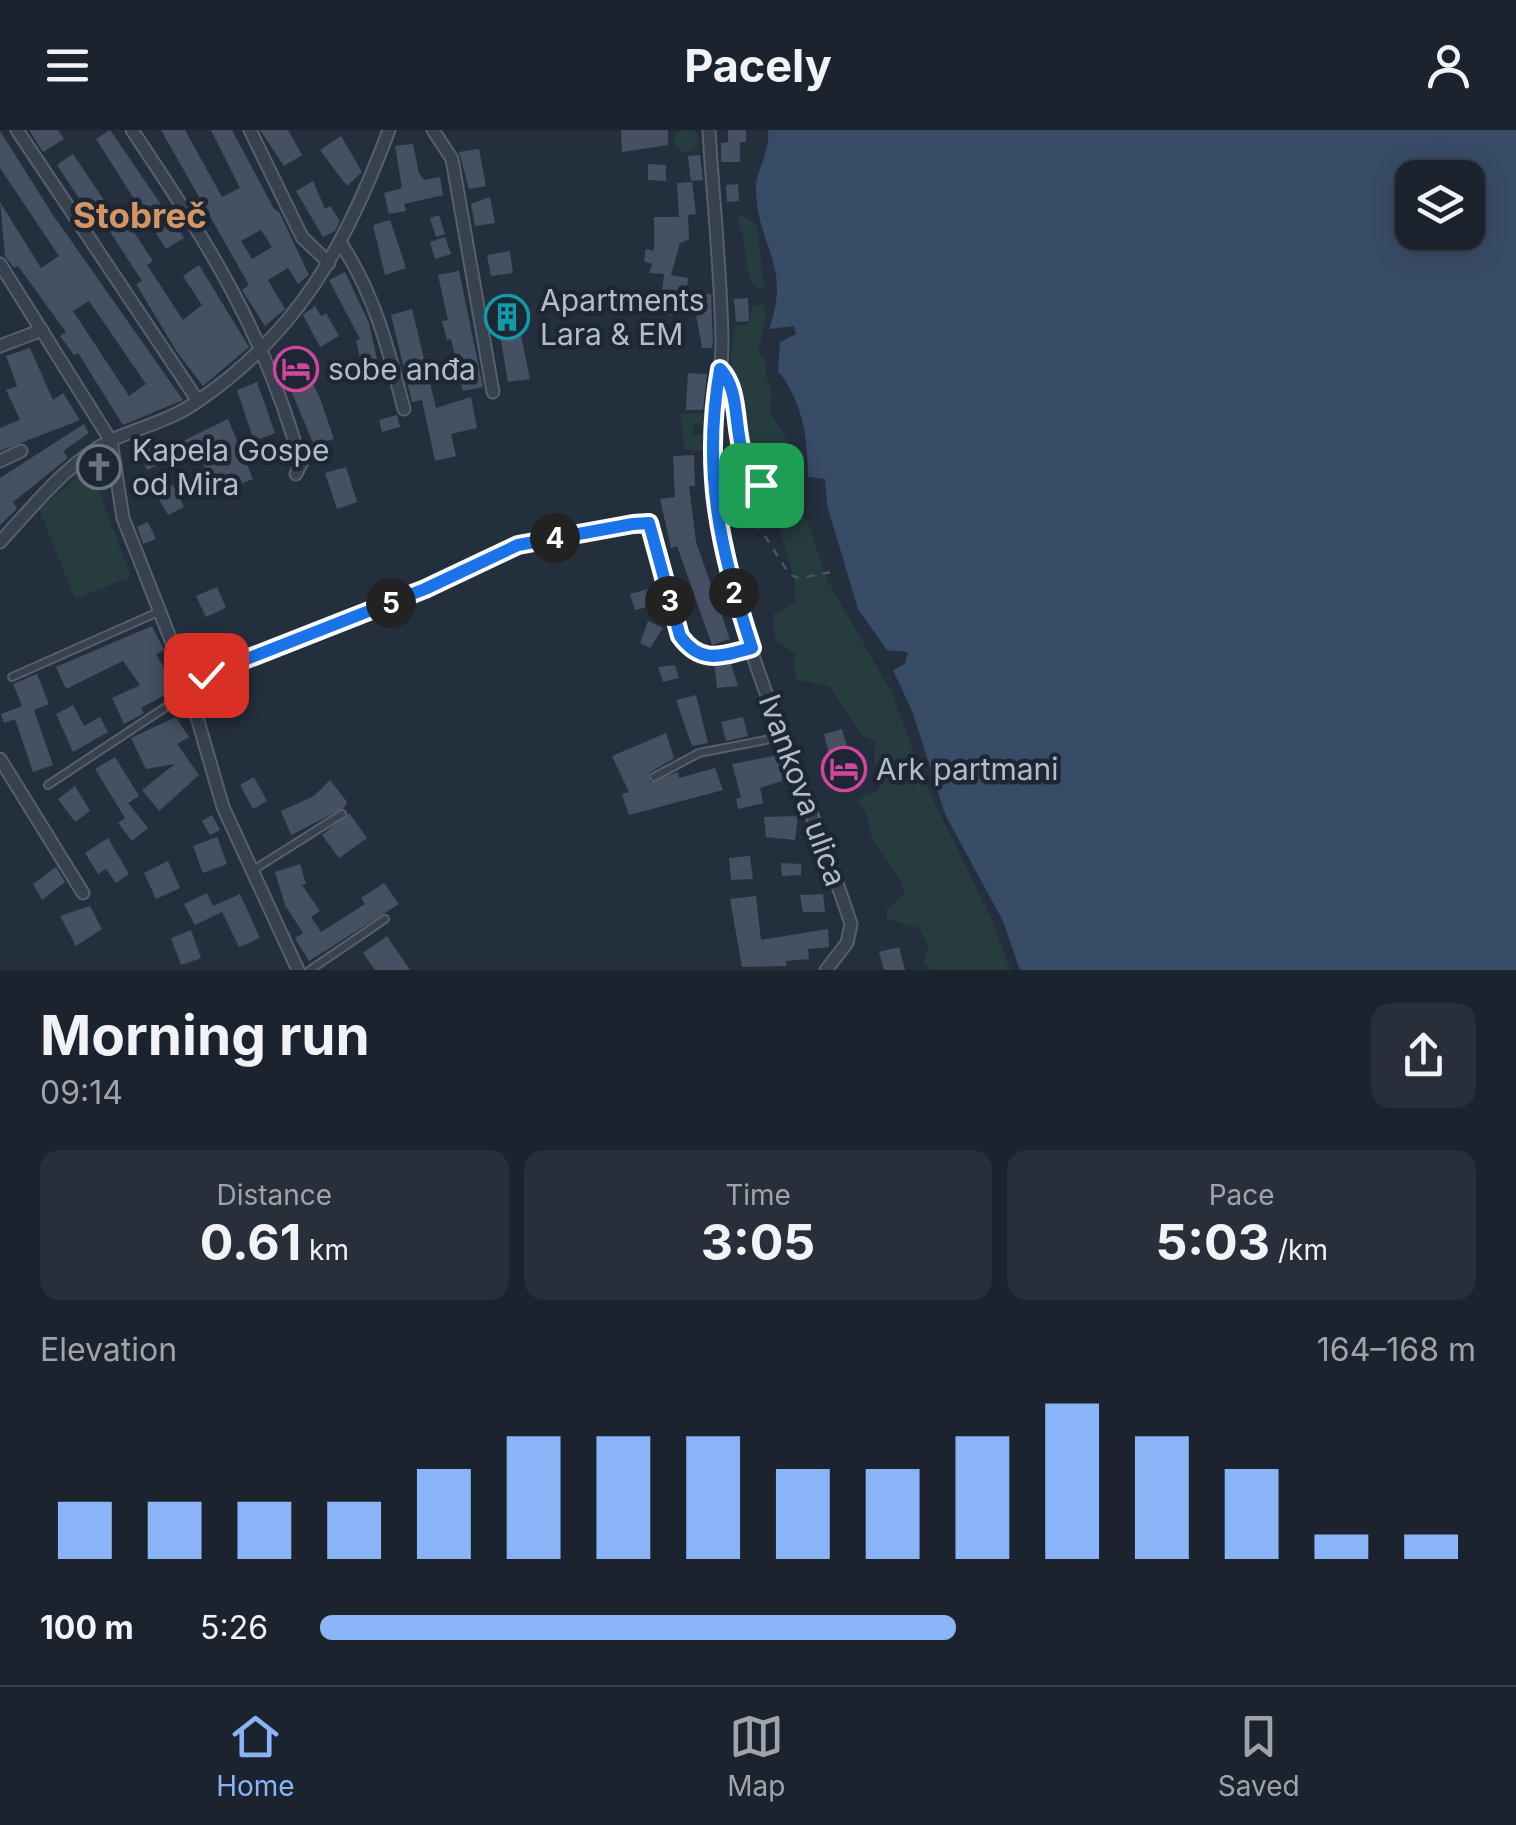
<!DOCTYPE html>
<html lang="en">
<head>
<meta charset="utf-8">
<style>
	:root { --surface:#1b232e; --page:#282f3a; --text:#f1f3f6; --muted:#a0a4aa; --line:#39404a; --accent:#8ab4f8 }
	body { margin:0; font-family:Inter,sans-serif; background:var(--page); color:var(--text); height:100vh; display:flex; flex-direction:column; font-size:38px; white-space:nowrap }
	* { box-sizing:border-box; margin:0 }
	p { font-size:32px; color:var(--muted) }
	.icon { flex:none; width:55px; height:55px; fill:none; stroke:currentColor; stroke-width:2; stroke-linecap:round; stroke-linejoin:round }
	.map { position:relative; height:840px; overflow:hidden }
	.details { display:flex; flex-direction:column; background:var(--surface); flex:1 }
	.details>* { flex:none }
	.controls { position:absolute; left:1395px; top:30px; display:grid; gap:20px }
	.controls a { display:grid; place-items:center; width:90px; height:90px; border-radius:20px; background:var(--surface); box-shadow:0 5px 25px #0003,0 0 0 2px var(--line); font-size:50px }
	.pin { position:absolute; display:grid; place-items:center; width:85px; height:85px; color:#fff; margin:-42px; border-radius:20px; box-shadow:0 5px 15px #0006 }
	.km { position:absolute; width:50px; height:50px; margin:-25px; border-radius:50%; background:#222; color:#fff; font-size:28px; line-height:50px; text-align:center }
	.round { display:grid; place-items:center; flex:none; width:105px; height:105px; border-radius:20px; background:var(--page) }
	.overview { display:flex; align-items:center; justify-content:space-between; height:170px; padding:0 40px }
	h1 { font-size:55px; font-weight:700; line-height:75px }
	.metrics { display:grid; grid-template-columns:repeat(3,1fr); gap:15px; height:170px; padding:10px 40px }
	.metrics div { display:grid; align-content:center; border-radius:20px; background:var(--page); text-align:center }
	.metrics b { font-size:50px; font-weight:700 }
	.metrics small { font-size:28px; font-weight:400 }
	.metrics p { font-size:28px }
	.chart { height:280px; padding:20px 40px }
	.chart p { display:flex; justify-content:space-between }
	.chart svg { width:100%; height:180px; margin-top:10px; stroke:var(--accent); stroke-width:6 }
	ul { padding:0 40px; list-style:none; font-size:32px }
	li { display:grid; grid-template-columns:160px 120px 1fr; align-items:center; height:75px }
	li i { height:25px; border-radius:12px; background:var(--accent) }
	header { display:flex; justify-content:space-between; align-items:center; height:130px; padding:0 40px; background:var(--surface); font-size:45px; font-weight:700 }
	.menu { display:flex; justify-content:space-around; align-items:center; height:140px; border-top:2px solid var(--line); background:var(--surface); font-size:28px; color:var(--muted) }
	.menu a { display:grid; justify-items:center; gap:5px }
	.menu .active { color:var(--accent) }
	.map>svg:first-child { display:block }
</style>
</head>
<body>
<header><svg class="icon" aria-label="menu" viewBox="0 0 24 24"><path d="M4 6h16M4 12h16M4 18h16"/></svg>Pacely<svg class="icon" aria-label="person" viewBox="0 0 24 24"><circle cx="12" cy="8" r="4"/><path d="M4 21q1-7 8-7t8 7"/></svg></header>
<div class="map">
<svg width="1516" height="840" viewBox="0 0 1516 840">
	<rect width="100%" height="100%" fill="#242f3e"/>
	<g fill="#263c3f">
		<circle cx="686" cy="10" r="12"/>
		<path d="M741,84l16,12 7,59 -5,5c-19,-14 -9,-49 -22,-69z"/>
		<path d="M753,175h10l3,12 -8,36 8,8v15l6,16 -3,18 17,29 -4,42h-14l-15,-13 -3,7 16,15 18,4 25,30 18,56 64,111 35,94 66,135 18,50h-78l-8,-6 4,-19 -9,-17 -32,-9v-9l18,-18c-9,-26 -26,-38 -33,-55 -6,-18 0,-18 -14,-37l19,-9 5,-10 -8,-23 2,-17 -14,-6 -33,-49 -32,-6 -4,-17 3,-8 -21,-16 -2,-25 22,-11v-21l-16,-56 -14,-19 -14,3 -12,-7 2,-31 8,-11 -13,-60 -10,-8 9,-67 13,-1z"/>
		<path d="M705,283v11h-12v11h10v16l-18,-1 -5,-36z"/>
		<path d="M90,337l41,110 -56,22 -36,-90z"/>
	</g>
	<path fill="#394c67" fill-rule="evenodd" d="M768,0h748v840h-496l-17,-49 -58,-107 -32,-101 -20,-43 12,-6 3,-12 -21,-2 -29,-41 -31,-104 -2,-26 -17,-2c0,-39 -5,-75 -30,-106l2,-29 16,-8 -2,-8 -25,3c23,-63 -11,-81 -13,-138 -1,-20 15,-40 12,-61zM1412,48h56v54h-56z"/>
	<g fill="#455162" fill-rule="evenodd">
		<path d="M29,0h29l6,9 -21,13z"/>
		<path d="M110,0l74,108 -18,11 -70,-110z"/>
		<path d="M161,0h24l37,67 18,-9 -29,-58h21l42,79 5,3 30,63 -11,9 -10,-16 -20,12 17,29 -20,17 -23,-36 7,-5zM261,100l11,17 -20,12 -11,-18z"/>
		<path d="M260,0h28l14,25 -18,11z"/>
		<path d="M621,0h47v15l-46,7z"/>
		<path d="M728,0h18v12h-6v20h-19v-19l7,-1z"/>
		<path d="M0,1l53,84 130,185 -60,25 -45,-72 -4,2 -14,-19 6,-4 -48,-66 -4,2 -9,-12 -5,-54 41,66 18,-12 -59,-88zM89,171l57,83 -17,12 -56,-85z"/>
		<path d="M341,6l21,36 -15,14 -27,-36z"/>
		<path d="M413,14l6,29 5,7 16,-3 3,18 -39,9 2,7 -17,3 -5,-21 18,-5 -7,-42z"/>
		<path d="M479,19l7,37 -17,3 -10,-37z"/>
		<path d="M73,24l47,70 6,-4 27,41 -6,4 36,55 19,-15 -19,-29 16,-11 50,82 -46,39 -26,-34 -41,-68 6,-3 -35,-54 -6,4 -44,-66z"/>
		<path d="M700,25l3,25 -12,1 -3,-25z"/>
		<path d="M648,34l18,1v16l-18,-1z"/>
		<path d="M313,51l12,28 5,-3 10,15 -5,10 -12,6 -27,-46z"/>
		<path d="M692,52l4,32 -8,1 1,24 -9,4 -9,32 17,3 -2,19 -7,-1 -5,20 -24,-5 3,-19 9,2 2,-20 -15,-1 3,-9 -8,-3 2,-12 8,2v-34h25l-2,-34z"/>
		<path d="M738,54l1,17 -12,1 -1,-17z"/>
		<path d="M490,67l5,26 -20,3 -4,-22z"/>
		<path d="M439,85l6,19 -9,3 -6,-19z"/>
		<path d="M390,90l16,48 -21,7 -12,-50z"/>
		<path d="M445,107l6,17 -16,5 -5,-17z"/>
		<path d="M510,121l3,22 -22,3 -4,-21z"/>
		<path d="M459,141l24,116 -20,4 -12,-52 -4,1 -5,-19 6,-1 -10,-45z"/>
		<path d="M345,142l24,51 8,36 -16,4 -5,-23 4,-1 -31,-59z"/>
		<path d="M703,164h8l2,48 -1,6h-10l-8,-45z"/>
		<path d="M748,168l1,23 -13,1 -2,-23z"/>
		<path d="M315,176l6,10 5,-3 13,23 -19,11 -17,-32z"/>
		<path d="M515,176l15,73 -22,3 -12,-72z"/>
		<path d="M412,179l24,99 35,-11 6,31 -26,6 5,22 -21,5 -13,-61 -10,2 -21,-87z"/>
		<path d="M295,215l26,56 13,38 -20,6 -38,-90z"/>
		<path d="M30,218l23,52 10,-7 17,27 -80,31v-23l20,-8 -14,-30 11,-4 -11,-30z"/>
		<path d="M688,243l19,1 -4,36h-17z"/>
		<path d="M257,252l18,51 -21,8 -17,-51z"/>
		<path d="M397,285l3,12 -18,5 -3,-12z"/>
		<path d="M228,289l25,60 -49,19 -13,-23 14,-7 -7,-18 -30,16 -2,-5 -19,9 -9,-21 19,-9 4,8 16,-9 2,4z"/>
		<path d="M84,294l5,9 -26,18 5,7 -55,44 4,7 -17,16v-47z"/>
		<path d="M694,325l1,31h-6l7,56 34,97 -18,6 -35,-99 -6,2 -11,-49 15,-2 -2,-41z"/>
		<path d="M346,337l11,35 -20,7 -12,-36z"/>
		<path d="M173,355l11,22 -16,8 -12,-21z"/>
		<path d="M148,392l8,17 -13,5 -6,-17z"/>
		<path d="M217,457l9,21 -20,9 -10,-21z"/>
		<path d="M651,458l5,16 -21,6 -5,-16z"/>
		<path d="M648,491l15,7 -13,20 -10,-5z"/>
		<path d="M152,496l12,24 -8,4 20,35 -35,19 3,5 -20,11 -12,-26 28,-13 -17,-24 -57,28 -10,-22z"/>
		<path d="M730,530l8,26 -21,2 -3,-27z"/>
		<path d="M675,535l4,13 -16,4 -5,-15z"/>
		<path d="M37,544l12,30 -15,6 19,55 -20,7 -18,-53 -11,4 -3,-9 21,-8 -9,-22z"/>
		<path d="M696,565l12,48 -16,3 -16,-46z"/>
		<path d="M73,575l11,21 16,-9 8,15 -35,20 -17,-38z"/>
		<path d="M176,587l13,20 -12,7 22,31 -40,36 -17,-21 33,-26 -29,5 -15,-31z"/>
		<path d="M743,587l5,19 -22,5 -5,-19z"/>
		<path d="M842,599l9,31 7,-1 3,16 -6,11 -17,5 -14,-57z"/>
		<path d="M666,603l8,25 -25,15 1,9 28,-10 1,6 36,-10 8,22 -94,25 -7,-21 7,-2 -17,-36z"/>
		<path d="M779,625l6,25 -25,8 3,15 -25,6 -2,-10 5,-2 -9,-33z"/>
		<path d="M115,627l24,39 -11,7 20,25 -16,13 -14,-18 7,-5 -30,-49z"/>
		<path d="M254,647l13,24 -14,8 -13,-24z"/>
		<path d="M330,650l17,22 -3,6 -53,27 -10,-24 33,-15z"/>
		<path d="M75,656l15,25 -15,11 -17,-23z"/>
		<path d="M349,683l18,25 -28,20 -17,-23z"/>
		<path d="M212,685l8,15 -10,5 -8,-14z"/>
		<path d="M798,686l-3,24 -29,-3 -2,-20z"/>
		<path d="M217,707l10,27 -24,9 -10,-27z"/>
		<path d="M108,708l21,36 -13,9 -10,-14 -8,5 -13,-21z"/>
		<path d="M750,726l3,23 -22,1 -2,-22z"/>
		<path d="M168,731l12,27 -24,11 -12,-26z"/>
		<path d="M781,733l20,1v11l-19,1z"/>
		<path d="M300,734l6,20 -4,1 18,26 -9,6 10,15 44,-28 -4,-6 23,-15 15,21 -90,57 -14,-23 8,-5 -18,-28 -10,-33z"/>
		<path d="M56,737l9,15 -23,18 -9,-16z"/>
		<path d="M207,763l6,13 27,-12 20,44 -21,9 -17,-35 -27,13 -11,-21z"/>
		<path d="M823,764l2,18h-22l-3,-17z"/>
		<path d="M756,766l5,44 67,-11 1,18 -21,2 1,10 -23,2v5l-44,1 -12,-68z"/>
		<path d="M90,776l12,23 -26,17 -16,-30z"/>
		<path d="M191,800l10,28 -20,7 -10,-27z"/>
		<path d="M387,806l23,34h-35l-12,-17z"/>
		<path d="M899,817l6,23h-21l-5,-18z"/>
	</g>
	<g fill="none" stroke-linecap="round" stroke-linejoin="round">
		<defs>
			<g id="lane">
				<path d="M720,239c30,31 0,96 50,120l28,-3"/>
				<path d="M664,446c18,67 9,91 87,73"/>
				<path d="M12,547l144,-64"/>
				<path d="M654,647l45,-24 82,-16"/>
				<path d="M48,655l139,-92"/>
				<path d="M255,739l87,-55"/>
				<path d="M310,840l75,-51"/>
			</g>
			<g id="street">
				<path d="M17,0l181,271"/>
				<path d="M132,0c76,114 132,199 169,334l-5,10"/>
				<path d="M250,0l52,107 27,26"/>
				<path d="M433,0l19,29 41,233"/>
				<path d="M709,0c4,70 12,141 13,212 0,54 -17,101 -9,158 24,148 92,283 138,424l-4,19 -21,27"/>
				<path d="M340,112c35,53 48,106 64,167"/>
				<path d="M0,134l111,177 12,77 62,158 38,131 75,163"/>
				<path d="M0,216l42,-16"/>
				<path d="M0,331l21,-10"/>
				<path d="M0,412c32,-34 69,-82 112,-102 28,-13 57,-19 83,-37 104,-70 151,-158 194,-273"/>
				<path d="M0,629l83,134"/>
			</g>
		</defs>
		<use href="#lane" stroke="#565f6c" stroke-width="10"/>
		<use href="#street" stroke="#565f6c" stroke-width="15"/>
		<g stroke="#44595c" stroke-width="2.5" stroke-dasharray="8 8" stroke-linecap="butt">
			<path d="M724,362l11,3 2,11 15,10 38,59 9,3 33,-6"/>
			<path d="M199,545l140,-50 179,-80 131,-22 12,42"/>
		</g>
		<use href="#lane" stroke="#38414e" stroke-width="6"/>
		<use href="#street" stroke="#38414e" stroke-width="11"/>
	</g>
	<g fill="none" stroke-linecap="round" stroke-linejoin="round">
		<defs>
			<path id="route" d="M206,545l219,-86 93,-44 115,-21 16,-1 31,113c21,29 41,20 72,12 -32,-97 -50,-177 -32,-279 27,28 6,83 41,116"/>
		</defs>
		<use href="#route" stroke="#fff" stroke-width="20"/>
		<use href="#route" stroke="#1a73e8" stroke-width="12"/>
	</g>
	<defs>
		<symbol id="building-ring" viewBox="-11 -11 22 22"><circle r="9.5" fill="#1d2633" stroke="#0f9aa8" stroke-width="1.5"/><path d="M-4-6H4V6H1V3H-1V6H-4ZM-2.5-4.3h1.7v1.8h-1.7ZM.8-4.3h1.7v1.8H.8ZM-2.5-1h1.7V.8h-1.7ZM.8-1h1.7V.8H.8Z" fill="#0f9aa8"/></symbol>
		<symbol id="hotel-ring" viewBox="-11 -11 22 22"><circle r="9.5" fill="#1d2633" stroke="#d1479c" stroke-width="1.5"/><path d="M-6-4.5h1.5V1H6V5H4.5V3h-9V5H-6ZM-4 0a1.8 1.8 0 1 1 3.6 0ZM.5 0V-2.5h3Q6-2.5 6 0Z" fill="#d1479c"/></symbol>
		<symbol id="church-ring" viewBox="-11 -11 22 22"><circle r="9.5" fill="#1d2633" stroke="#6b7280" stroke-width="1.5"/><path d="M-1.2-6h2.4v3.5h3.3v2.4h-3.3V6h-2.4V-.1h-3.3v-2.4h3.3Z" fill="#6b7280"/></symbol>
	</defs>
	<g fill-rule="evenodd">
		<use href="#building-ring" x="482" y="162" width="50" height="50"/>
		<use href="#hotel-ring" x="271" y="214" width="50" height="50"/>
		<use href="#church-ring" x="74" y="312" width="50" height="50"/>
		<use href="#hotel-ring" x="819" y="614" width="50" height="50"/>
	</g>
	<g text-anchor="middle" dominant-baseline="central" stroke-width="9" stroke-linejoin="round" paint-order="stroke">
		<g font-size="30" fill="#b4bcc9" stroke="#1d2633" text-anchor="start">
			<text x="540" y="170">Apartments<tspan x="540" dy="34">Lara &amp; EM</tspan></text>
			<text x="328" y="239">sobe anđa</text>
			<text x="132" y="320">Kapela Gospe<tspan x="132" dy="34">od Mira</tspan></text>
			<text x="876" y="639">Ark partmani</text>
		</g>
		<g font-size="30" fill="#b4bcc9" stroke="#1d2633">
			<text transform="translate(803 660) rotate(70)">Ivankova ulica</text>
		</g>
		<g font-size="35" font-weight="bold" fill="#d59563" stroke="#1d2633">
			<text x="140" y="85">Stobreč</text>
		</g>
	</g>
</svg>
<div class="controls">
<a><svg class="icon" aria-label="layers" viewBox="0 0 24 24"><path d="M12 4l9 5-9 5-9-5zM3 14l9 5 9-5"/></svg></a>
</div>
<div class="pin" style="left:761px;top:355px;background:#1e9e55"><svg class="icon" aria-label="arrive" viewBox="0 0 24 24"><path d="M6 21V4h12l-3 4 3 4H6"/></svg></div>
<div class="pin" style="left:206px;top:545px;background:#d93025"><svg class="icon" aria-label="check" viewBox="0 0 24 24"><path d="M5 12l5 5 9-10"/></svg></div>
<b class="km" style="left:734px;top:463px">2</b>
<b class="km" style="left:670px;top:471px">3</b>
<b class="km" style="left:555px;top:408px">4</b>
<b class="km" style="left:391px;top:473px">5</b>
</div>
<section class="details">
<div class="overview"><div><h1>Morning run</h1><p>09:14</p></div><a class="round"><svg class="icon" aria-label="share" viewBox="0 0 24 24"><path d="M12 15V3M7 8l5-5 5 5M5 13v7h14v-7"/></svg></a></div>
<div class="metrics">
<div><p>Distance</p><b>0.61<small> km</small></b></div>
<div><p>Time</p><b>3:05</b></div>
<div><p>Pace</p><b>5:03<small> /km</small></b></div>
</div>
<div class="chart"><p><span>Elevation</span>164–168 m</p>
<svg viewBox="0 0 160 44" preserveAspectRatio="none"><path d="M5 44V30M15 44V30M25 44V30M35 44V30M45 44V22M55 44V14M65 44V14M75 44V14M85 44V22M95 44V22M105 44V14M115 44V6M125 44V14M135 44V22M145 44V38M155 44V38"/></svg>
</div>
<ul>
<li><b>100 m</b>5:26<i style="width:55%"></i></li>
</ul>
</section>
<nav class="menu">
<a class="active"><svg class="icon" aria-label="home" viewBox="0 0 24 24"><path d="M3 11l9-7 9 7M6 9v11h12V9"/></svg>Home</a>
<a><svg class="icon" aria-label="map" viewBox="0 0 24 24"><path d="M3 6l6-2 6 2 6-2v14l-6 2-6-2-6 2zM9 4v14M15 6v14"/></svg>Map</a>
<a><svg class="icon" aria-label="saved" viewBox="0 0 24 24"><path d="M7 4h10v16l-5-4-5 4z"/></svg>Saved</a>
</nav>
</body>
</html>
